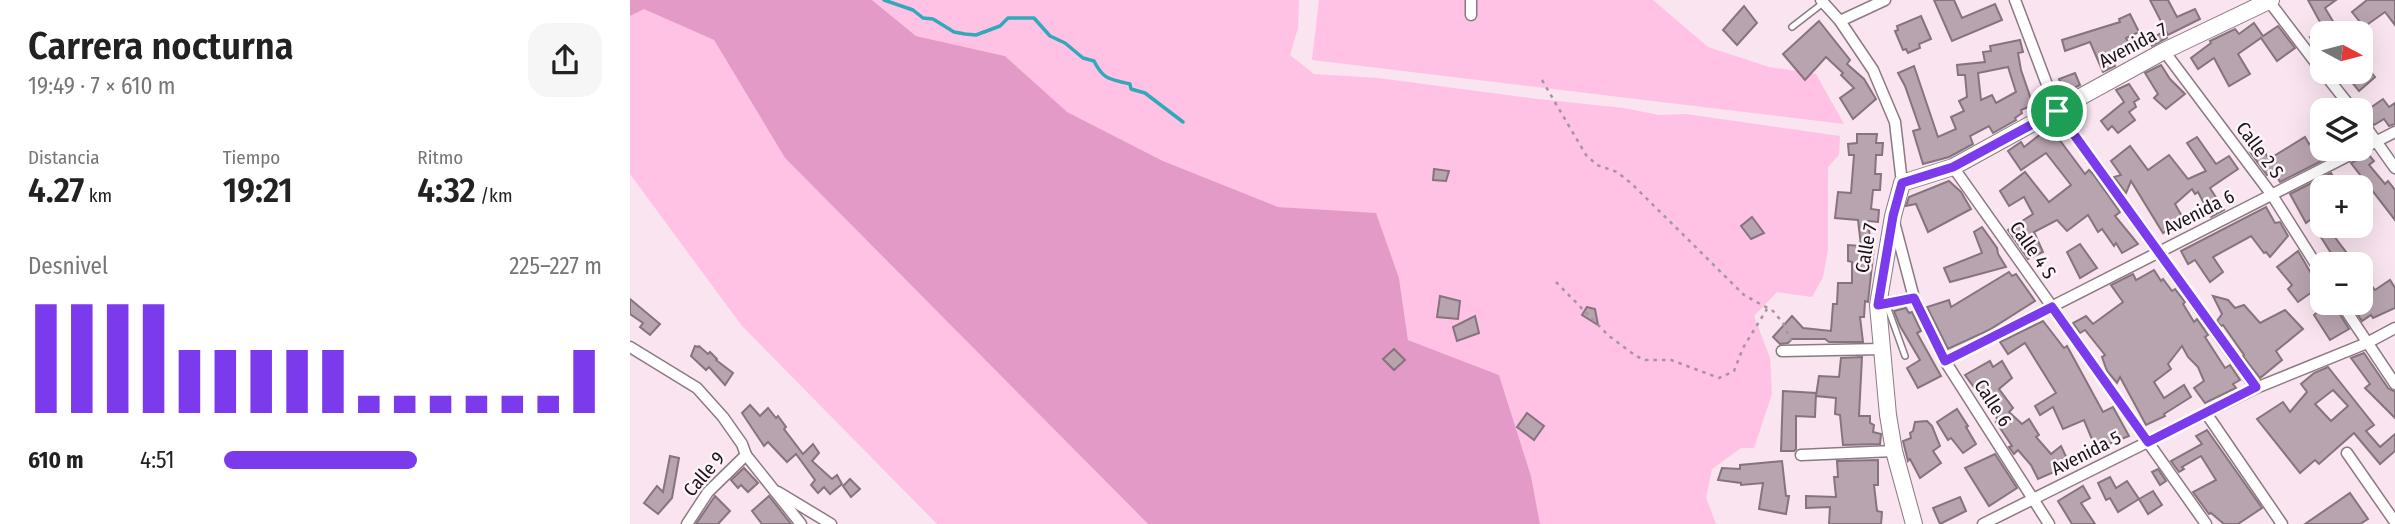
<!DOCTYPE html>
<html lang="es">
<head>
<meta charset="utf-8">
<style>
	:root { --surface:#fff; --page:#f6f6f6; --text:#222; --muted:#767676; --accent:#7c3aed }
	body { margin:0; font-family:"Fira Sans Condensed",sans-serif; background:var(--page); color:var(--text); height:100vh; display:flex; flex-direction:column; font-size:26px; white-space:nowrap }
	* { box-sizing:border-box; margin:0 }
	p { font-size:23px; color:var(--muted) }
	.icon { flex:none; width:38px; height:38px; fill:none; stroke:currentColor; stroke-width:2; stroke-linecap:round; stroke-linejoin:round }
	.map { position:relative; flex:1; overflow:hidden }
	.sheet { display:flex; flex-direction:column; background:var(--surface); width:630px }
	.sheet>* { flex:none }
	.needle { width:46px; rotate:97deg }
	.controls { position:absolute; left:1680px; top:21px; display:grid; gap:14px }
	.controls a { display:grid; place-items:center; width:63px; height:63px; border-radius:14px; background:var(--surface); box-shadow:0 7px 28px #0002; font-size:35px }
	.pin { position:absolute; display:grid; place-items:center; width:60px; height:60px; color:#fff; margin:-30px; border:4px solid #fff; border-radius:50%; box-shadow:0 2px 7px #0007 }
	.round { display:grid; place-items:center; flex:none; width:74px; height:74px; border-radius:21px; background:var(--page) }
	.head { display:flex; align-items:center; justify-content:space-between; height:119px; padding:0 28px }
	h1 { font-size:38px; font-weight:600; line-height:52px }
	.figures { display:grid; grid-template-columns:repeat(3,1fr); gap:10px; height:119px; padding:7px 28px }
	.figures div { display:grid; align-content:center }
	.figures b { font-size:35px; font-weight:600 }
	.figures small { font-size:19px; font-weight:400 }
	.figures p { font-size:19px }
	.chart { height:196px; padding:14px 28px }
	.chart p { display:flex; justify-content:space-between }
	.chart svg { width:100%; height:126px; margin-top:7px; stroke:var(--accent); stroke-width:6 }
	ul { padding:0 28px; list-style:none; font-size:23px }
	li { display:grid; grid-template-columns:112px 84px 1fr; align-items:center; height:52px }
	li i { height:18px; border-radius:9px; background:var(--accent) }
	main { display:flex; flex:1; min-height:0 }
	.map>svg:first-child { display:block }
</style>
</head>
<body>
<main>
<section class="sheet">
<div class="head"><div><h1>Carrera nocturna</h1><p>19:49 · 7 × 610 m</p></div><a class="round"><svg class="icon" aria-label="share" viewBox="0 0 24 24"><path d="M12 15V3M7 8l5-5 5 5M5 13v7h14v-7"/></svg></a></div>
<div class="figures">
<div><p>Distancia</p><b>4.27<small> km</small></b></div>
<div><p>Tiempo</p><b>19:21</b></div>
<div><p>Ritmo</p><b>4:32<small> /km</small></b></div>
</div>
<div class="chart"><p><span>Desnivel</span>225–227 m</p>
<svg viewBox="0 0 160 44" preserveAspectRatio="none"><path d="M5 44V6M15 44V6M25 44V6M35 44V6M45 44V22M55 44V22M65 44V22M75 44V22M85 44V22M95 44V38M105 44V38M115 44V38M125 44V38M135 44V38M145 44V38M155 44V22"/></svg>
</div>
<ul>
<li><b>610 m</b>4:51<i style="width:51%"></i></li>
</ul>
</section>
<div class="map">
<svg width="1765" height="524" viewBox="0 0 1765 524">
	<rect width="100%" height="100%" fill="#f9e4ef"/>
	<g fill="#ffc1e4">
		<path d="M242,0h427l-1,28 -8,27 24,19 64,4 160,21 86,9 35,7 27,-1 154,22 -1,19 -11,12v83l-5,27 -11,20 -35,-5 -23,24 16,42 2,36 -18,54h-13l-29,21 -6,29 10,26h-176l-9,-48 -32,-101 -91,-35 -9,-62 -24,-64 -97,-7 -115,-46 -97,-49 -61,-56 -89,-20z"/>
		<path d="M689,0h334l55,47 61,20 47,7 28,50 -532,-64z"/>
		<path d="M14,8l70,32 71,118 363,366h-211l-195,-198 -112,-152v-158z"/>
	</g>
	<path fill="#e49ac6" d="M0,0h242l44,36 89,20 62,56 96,49 115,46 98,6 23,65 9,62 91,35 32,101 9,48h-392l-363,-366 -71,-118 -70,-31 -14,7z"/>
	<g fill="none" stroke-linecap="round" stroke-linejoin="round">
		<path stroke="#31aab8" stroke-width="3.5" d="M254,0l29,10 10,8 10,1 21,13 11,2 11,1 24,-9 8,-8h26l16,18 15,7 18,15 11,3c10,20 17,18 36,23l1,5 14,4 38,29"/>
	</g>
	<g fill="#b8a4af" stroke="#85737d" stroke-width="2" fill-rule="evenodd">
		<path d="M1304,0h20l8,18 33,-14 7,16 -50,21z"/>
		<path d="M1520,0h18l9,17 18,-8 5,10 -32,16z"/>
		<path d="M1678,0h28l-11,8 15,25h-14z"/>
		<path d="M1737,0h28v25l-10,-13 -21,15 -12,-15z"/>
		<path d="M1114,6l13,17 -20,22 -14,-15z"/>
		<path d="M1500,14l9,18 -13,6 3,6 -19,9 5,13 -12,6 -13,-30 -25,9 -3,-11 58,-18 -1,-3z"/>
		<path d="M1291,16l10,23 -12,5 1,4 -12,5 -2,-4 -3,1 -8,-19 3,-1 -1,-4z"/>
		<path d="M1189,21l31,39 -3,4 17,15 12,20 -23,20 -13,-21 14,-10 -13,-13 2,-2 -17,-16 -21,23 -22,-26z"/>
		<path d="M1624,23l9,13 15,-10 17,22 -18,13 -16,-23 -23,16 12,20 -21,12 -15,-28 -16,11 -7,-11 20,-15 -1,-2 25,-12 4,5z"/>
		<path d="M1692,29v29l-12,-21z"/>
		<path d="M1533,32l4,6 -15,8 -3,-6z"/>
		<path d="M1390,40l3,12 -5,1 3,17 12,35 -12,5 1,3 -7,5 1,2 -23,13 -4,-7 -19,10 3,8 -24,13 -26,7 -10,-33 7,-2 -15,-43 -7,-13 16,-7 24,71 18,-8 -5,-12 13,-6 -5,-10 8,-4 -2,-22h-7l-1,-10 28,-3 -2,-10 8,-1 -1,-5zM1378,67l8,25 -20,11 -4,-8 -11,5 -3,-27z"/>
		<path d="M1731,59l14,18 -16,14 -9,-11 11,-8z"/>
		<path d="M1531,65l9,14 15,15 -19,15 -12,-11 4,-4 -13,-21z"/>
		<path d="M1445,73l5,12 -16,8 -5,-14z"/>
		<path d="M1499,84l10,15 -5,3 2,5 -7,5 6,8 -17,13 -6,-7 -4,4 -7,-9 23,-19 -8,-12z"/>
		<path d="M1753,99l6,8 6,-4v21l-6,2 -5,-7 -10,6 -11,-12z"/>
		<path d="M1420,127l35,47 4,-4 4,4 27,38 -5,4 23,28 -16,9 -6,-10 -2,3 -12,-17 -4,3 -10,-17 -21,16 -10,-11 -23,12 9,20 -15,7 -20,-29 25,-16 -9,-17 -15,9 -9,-15 25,-19 24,30 22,-17 -25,-32 -25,17 -13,-19 13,-9 3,5z"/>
		<path d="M1227,134h20l-1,9h7l-1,12h-6l-1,19h6l-1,16h-7l-2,19 8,1 -1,12 -10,-1 3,25 3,1 -6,55 -3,-1 -1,16h-4l3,25h-34l-4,-3h-33l-4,4 -8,1 -7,-7 19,-21 11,12 28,3 2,-27h4l1,-21h14v-21l-4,-1v-16l13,1 -3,-26 -23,-2 3,-26 13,1 3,-38h-5l-1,-11 9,-1z"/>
		<path d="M1692,136v13h23l-65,33 -7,-12 -6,5 -17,-23 10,-7 9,14 36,-22 4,7z"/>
		<path d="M1567,137l19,27 13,-8 9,13 -28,19 14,22 -13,7 -13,-25 -3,2 -3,-5 -17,15 9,16 -21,13 -32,-52 -5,12 -12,-16 7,-2 -10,-14 19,-15 18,24 21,-15 19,24 18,-8 -19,-28z"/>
		<path d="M1738,154l6,7 -5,4 16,19 3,-3 7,9v30l-44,-57z"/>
		<path d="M804,169l15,2 -3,10 -13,-1z"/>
		<path d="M1701,173l5,9 -14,5v9l-4,2 4,7v21h25l-13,10 21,28h-17l-28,-44 -4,3 -16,-29z"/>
		<path d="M1319,181l12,11 10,17 -43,23 -12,-28 -10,2 3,-9z"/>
		<path d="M1636,207l9,16 5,-1 8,14 -18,21 -4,-5 -2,1 -13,-17 -38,21 10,15 -13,10 -15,-22 -7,4 -7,-13z"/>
		<path d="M1122,217l12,16 -13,6 -10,-13z"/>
		<path d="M1352,227l15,21 1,6 8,13 -56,15 -6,-14 38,-15 -8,-21z"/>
		<path d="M1450,244l17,24 -17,10 -13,-26z"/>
		<path d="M1668,251l21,36 -21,15 -10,-13 4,-4 -15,-18z"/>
		<path d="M1524,270l7,11 2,-2 9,12 3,-2 10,13 -2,2 11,18 3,-3 11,16 -3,2 20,31 5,-3 10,15 -7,4 3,4 -31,15 -11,-15 10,-7 -6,-14 -10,-10 -6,-11 -14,18 3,5 -17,13 10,16 20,-13 7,12 -27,17 1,2 -19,9 -26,-48 -3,6 -10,-12 -5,-14 3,-2 -20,-25 -5,3 -7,-10 13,-7 7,8 30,-22 -12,-17 22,-11 3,6z"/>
		<path d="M1379,272l3,4 4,-2 19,27 -46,29 -41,19 -21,-42 22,-7 2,7z"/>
		<path d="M1731,272l14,18 15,-10 5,8v20l-22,10 -2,-3 -9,6 -12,-18h11z"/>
		<path d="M810,296l20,5 -2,18 -21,-2z"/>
		<path d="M1583,296l15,4 7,8 9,-3 16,18 25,-13 18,19 -27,22 6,9 -22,18 -17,-22 1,-1 -21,-30 -2,1 -4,-5 5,-7z"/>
		<path d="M0,299l30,25 -10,11 -10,-8 3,-4 -13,-9z"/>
		<path d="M1698,303h5l16,26 -19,11 -16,-25z"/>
		<path d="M957,307l8,2 3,16 -16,-10z"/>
		<path d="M1276,308l3,5 3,-1 9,19 -4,2 24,43 -23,12 -11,-20 13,-8 -20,-34 -6,-15z"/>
		<path d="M845,316l4,17 -22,8 -4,-14z"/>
		<path d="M1413,321l21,27 3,-2 36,66 10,-5 16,29 -33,13 -12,-29 -21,9 -10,-22 -13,8 -5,-9 21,-13 -31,-50 -17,11 -8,-12z"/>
		<path d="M65,346l3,1 1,-1 9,8 2,-2 7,7 -1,1 17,13 -8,12 -16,-18 -3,3 -15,-14z"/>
		<path d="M764,349l11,11 -11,10 -11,-11z"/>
		<path d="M1734,353l24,35 7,4v26l-30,-30 5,-4 -19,-26z"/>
		<path d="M1232,357l-3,59h11v7l4,2 -1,7 8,2 -1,10 -37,1 -3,-30 -5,-1 1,-16 -20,-2 3,-20 20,1 2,-19z"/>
		<path d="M1360,361l3,6 9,-6 10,17 -13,11 14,19 -4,4 13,12 7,-5 10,16 -3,2 15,17 10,-8 9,19 -32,14 -7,-14 -13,-15 -4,4 -5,-7 3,-1 -16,-24 2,-2 -33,-45z"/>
		<path d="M1698,367l46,58 -8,6 14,16 15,-13v17l-15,13 -26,-31 -35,31 -4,-4 -15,13 -43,-54 26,-17 7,10 17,-20 -6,-8 13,-11zM1703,390l15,16 -17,15 -16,-17z"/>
		<path d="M1153,391l33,2 -1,24 -19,-1v33l-2,2h-13z"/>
		<path d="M120,405l10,11 8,-8 8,10 2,-2 8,11 -2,2 19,25 10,-10 6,9 -7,8 20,18 5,-4 5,9 -12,10 -6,-7 -6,6 -7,-8 4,-5 -19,-26 -9,8 -19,-20 -4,4 -22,-33z"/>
		<path d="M1327,409l11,17 -2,1 10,17 -13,9 -12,-15 -3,2 -11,-18z"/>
		<path d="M897,413l17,13 -10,14 -17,-13z"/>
		<path d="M1297,421l5,5 8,20 -7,5 8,12 -21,15 -10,-19 -2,2 -5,-20 8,-3 -1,-5 3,-2 2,-9z"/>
		<path d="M1577,430l55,78 -24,16h-14l-13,-11 -2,1 -16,-22 23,-12 -15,-24 -19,11 2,2 -5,3 -8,-11 31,-17 -6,-8z"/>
		<path d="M1365,454l22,34 -28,18 -24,-38z"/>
		<path d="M40,456l9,2 -7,40 -14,16 -14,-11 13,-17 6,6z"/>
		<path d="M1248,460v25h-4l3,26 5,1 -1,12h-52l1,-17 -24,1v-12l30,1 -2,-20h4l-1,-16z"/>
		<path d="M1152,461l4,35h3l-3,18 -27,-5 4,-26 -22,2v-2l-23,-3 4,-12 18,1v-4z"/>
		<path d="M114,468l14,15 -10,9 -7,-7 -3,3 -7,-8z"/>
		<path d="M1528,469l8,12 -6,4 -8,-13z"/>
		<path d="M1480,477l6,11 11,-7 12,18 -21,13 -8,-14 -4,2 -8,-17z"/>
		<path d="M220,479l10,10 -9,8 -8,-11z"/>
		<path d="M1453,486l7,12 -9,5 14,21h-23l-14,-23z"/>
		<path d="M1523,491l9,14 -14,9 -9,-15z"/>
		<path d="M1720,493l18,26 -8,5h-55z"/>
		<path d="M85,496l15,15 -12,13h-22z"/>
		<path d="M139,496l22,28h-29l-10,-13z"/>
		<path d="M1330,497l6,14 -26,13 -7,-16z"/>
	</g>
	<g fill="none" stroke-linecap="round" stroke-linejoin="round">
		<defs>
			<g id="lane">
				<path d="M1162,27l31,-24"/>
				<path d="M1256,303l19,53"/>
			</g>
			<g id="street">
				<path d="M1191,0l19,21 33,49 22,52 7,61"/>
				<path d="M1385,0l42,111 199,277"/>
				<path d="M1638,0l54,71"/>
				<path d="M841,15v-15"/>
				<path d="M1210,21l45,-21"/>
				<path d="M1534,51l108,144 50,79"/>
				<path d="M1693,72l30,38"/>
				<path d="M1731,120l34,48"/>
				<path d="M1323,167l253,357"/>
				<path d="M1264,222l20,76 31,63 104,163"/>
				<path d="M1711,303l54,81"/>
				<path d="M1248,305l36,-7"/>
				<path d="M0,347l67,41 26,29 19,27 4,11 -38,37 -21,32"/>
				<path d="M1152,351l100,-2"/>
				<path d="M1315,361l450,-229"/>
				<path d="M1576,413l76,111"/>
				<path d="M1717,453l48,69"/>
				<path d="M116,455l55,69"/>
				<path d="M1171,455l93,-4"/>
				<path d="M148,492l53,32"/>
				<path d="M1353,524l273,-136 111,-45 28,-15"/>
			</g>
			<path id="secondary" d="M1284,524l-20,-73 -6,-36 -10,-110 15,-89 9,-33 51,-16 211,-116 107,-51"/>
		</defs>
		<use href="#lane" stroke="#8c7984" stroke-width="8"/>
		<use href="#street" stroke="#8c7984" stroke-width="13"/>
		<use href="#secondary" stroke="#8c7984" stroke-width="18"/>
		<g stroke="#a5959e" stroke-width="2.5" stroke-dasharray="3.5 5" stroke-linecap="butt">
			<path d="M912,80l44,75 11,10 20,7 15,12 112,111 29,16 10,12 8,18"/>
			<path d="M926,282l53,54 27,20 9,4h26l48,18 15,-7 9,-23 24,-39"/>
		</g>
		<use href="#lane" stroke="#fff" stroke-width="5"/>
		<use href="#street" stroke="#fff" stroke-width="10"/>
		<use href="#secondary" stroke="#fff" stroke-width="16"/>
	</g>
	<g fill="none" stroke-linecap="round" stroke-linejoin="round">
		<defs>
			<path id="route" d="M1427,111l199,276 -108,55 -96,-135 -107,54 -31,-63 -36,7 15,-89 9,-33 51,-16z"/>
		</defs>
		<use href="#route" stroke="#fff" stroke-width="14"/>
		<use href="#route" stroke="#7c3aed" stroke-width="9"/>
	</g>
	<g text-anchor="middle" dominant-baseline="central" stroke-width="5" stroke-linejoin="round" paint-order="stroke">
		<g font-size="19" fill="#1a1317" stroke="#fef5fa">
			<text transform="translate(1503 45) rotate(-28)">Avenida 7</text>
			<text transform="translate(1630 150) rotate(53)">Calle 2 S</text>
			<text transform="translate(1569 212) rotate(-27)">Avenida 6</text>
			<text transform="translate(1236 248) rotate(-80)">Calle 7</text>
			<text transform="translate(1403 250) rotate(55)">Calle 4 S</text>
			<text transform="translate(1363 403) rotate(57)">Calle 6</text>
			<text transform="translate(1456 453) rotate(-27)">Avenida 5</text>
			<text transform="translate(74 474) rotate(-49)">Calle 9</text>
		</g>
	</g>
</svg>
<div class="controls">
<a><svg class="needle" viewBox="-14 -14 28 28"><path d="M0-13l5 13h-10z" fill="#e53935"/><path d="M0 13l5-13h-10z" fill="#767676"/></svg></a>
<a><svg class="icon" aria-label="layers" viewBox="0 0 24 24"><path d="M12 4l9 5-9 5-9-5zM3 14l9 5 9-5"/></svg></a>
<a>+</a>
<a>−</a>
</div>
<div class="pin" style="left:1427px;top:111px;background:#1e9e55"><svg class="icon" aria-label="arrive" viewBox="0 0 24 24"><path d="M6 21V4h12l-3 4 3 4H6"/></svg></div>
</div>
</main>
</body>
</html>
